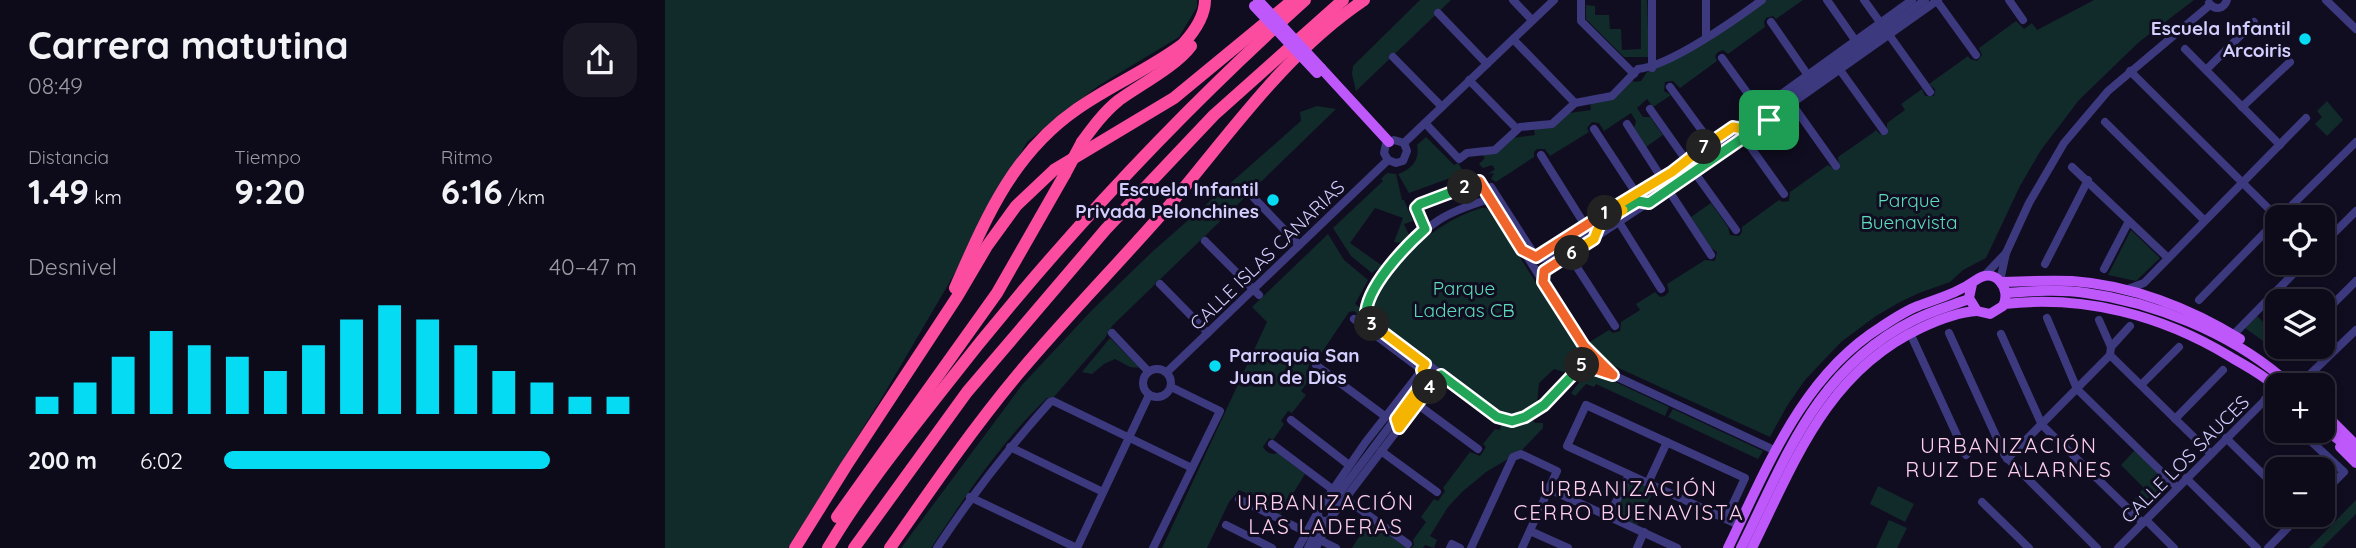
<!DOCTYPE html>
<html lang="es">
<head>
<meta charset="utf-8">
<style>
	:root { --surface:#0d0a19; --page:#1b1826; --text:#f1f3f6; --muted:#9a9aa2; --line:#2d2b38; --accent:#05dbf3 }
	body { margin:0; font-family:Quicksand,sans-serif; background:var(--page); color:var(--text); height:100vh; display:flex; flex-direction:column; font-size:26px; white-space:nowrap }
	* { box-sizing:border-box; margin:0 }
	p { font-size:23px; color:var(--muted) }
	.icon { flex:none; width:38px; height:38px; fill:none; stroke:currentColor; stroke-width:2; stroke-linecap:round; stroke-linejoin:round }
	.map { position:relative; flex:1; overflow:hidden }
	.details { display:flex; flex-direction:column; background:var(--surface); width:665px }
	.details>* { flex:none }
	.controls { position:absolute; left:1600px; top:205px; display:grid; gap:14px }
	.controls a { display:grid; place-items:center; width:70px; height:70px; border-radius:14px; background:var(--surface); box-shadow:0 4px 10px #0003,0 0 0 2px var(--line); font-size:35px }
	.pin { position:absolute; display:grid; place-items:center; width:60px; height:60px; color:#fff; margin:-30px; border-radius:14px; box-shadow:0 4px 10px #0006 }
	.km { position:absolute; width:35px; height:35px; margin:-18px; border-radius:50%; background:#222; color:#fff; font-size:19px; line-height:35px; text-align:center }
	.round { display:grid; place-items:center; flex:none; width:74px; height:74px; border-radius:21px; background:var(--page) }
	.headline { display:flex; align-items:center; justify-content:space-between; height:119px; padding:0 28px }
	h1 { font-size:38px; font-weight:700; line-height:52px }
	.figures { display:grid; grid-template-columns:repeat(3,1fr); gap:10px; height:119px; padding:7px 28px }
	.figures div { display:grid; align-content:center }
	.figures b { font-size:35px; font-weight:700 }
	.figures small { font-size:19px; font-weight:400 }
	.figures p { font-size:19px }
	.chart { height:196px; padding:14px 28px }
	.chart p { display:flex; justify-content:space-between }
	.chart svg { width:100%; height:126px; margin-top:7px; stroke:var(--accent); stroke-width:6 }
	ul { padding:0 28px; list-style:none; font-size:23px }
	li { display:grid; grid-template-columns:112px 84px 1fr; align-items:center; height:52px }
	li i { height:18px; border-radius:9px; background:var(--accent) }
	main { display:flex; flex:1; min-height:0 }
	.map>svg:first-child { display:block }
</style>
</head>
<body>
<main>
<section class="details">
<div class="headline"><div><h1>Carrera matutina</h1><p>08:49</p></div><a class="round"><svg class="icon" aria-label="share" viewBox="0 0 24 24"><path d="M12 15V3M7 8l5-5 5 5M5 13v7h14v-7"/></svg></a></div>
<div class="figures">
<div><p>Distancia</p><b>1.49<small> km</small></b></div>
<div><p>Tiempo</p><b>9:20</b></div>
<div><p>Ritmo</p><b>6:16<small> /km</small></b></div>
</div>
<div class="chart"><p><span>Desnivel</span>40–47 m</p>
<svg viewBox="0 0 160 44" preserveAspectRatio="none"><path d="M5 44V38M15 44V33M25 44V24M35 44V15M45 44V20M55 44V24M65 44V29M75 44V20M85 44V11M95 44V6M105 44V11M115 44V20M125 44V29M135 44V33M145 44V38M155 44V38"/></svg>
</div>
<ul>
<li><b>200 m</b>6:02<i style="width:79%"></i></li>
</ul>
</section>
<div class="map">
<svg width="1691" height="548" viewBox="0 0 1691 548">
	<rect width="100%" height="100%" fill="#110d21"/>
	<g fill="#112a2a">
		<path d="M0,0h532v7l-18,30 -81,49 -71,56 -72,131 -72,123 -95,152h-123z"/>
		<path d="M755,0h31l-95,91 -4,-17 1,-8z"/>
		<path d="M976,0h6l2,57h-25l-38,-38v-14l9,1v9h14l1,14h11l1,21 19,-1z"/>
		<path d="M1102,0h36l-27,19 -3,-3 -7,2 -2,4 1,5 -37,27 -5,-4 -5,2 -3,4 2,5 -37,27 -7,-7 -8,1 -1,9 7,4 -18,12 -6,-8 -10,9 6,9h7l13,18 -17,12 -12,-19 2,-7 -5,-8 -27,18 -5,-8 -7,-1 -5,6 2,4 -39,24 -5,-7h-8l-3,3v5l-38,25 -5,-3 3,-6 -6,1 7,-5 -3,-4 -9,3 -4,-4 6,-6 -3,-3 29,-17 24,-3 -1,-6 35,-16 22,-3 -1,-7 18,-3 23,-21 4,3 6,-1 6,-9 61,-32z"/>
		<path d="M1429,0h100l-55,42 -60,58 -38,50 -21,36 -34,72 -23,12 -13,12 -31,11 -19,9 -24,14 -35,26 -36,38 -18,26 -17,31 -156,-71 -14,-10 -12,-13 21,-13 4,3 7,-2 1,-9 19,-12 -4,-6 19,-12 5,5 5,-1 4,-4 -2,-8 38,-24 10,1 2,-9 -6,-4 -20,-31 20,-14 17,24 2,8 9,1 3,-4v-5l37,-27 4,2 6,-1 1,-9 38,-27 6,4 5,-3 -1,-9 36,-25 2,-2 4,4 7,-1v-10l18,-13 -4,-6 21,-15 3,7h9l1,-7 -6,-5 39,-28 2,3 7,2 5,-6 -3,-7 37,-27 8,8 8,-6 5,7z"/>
		<path d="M1662,101l16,19 -16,16 -12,-12 7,-7 -5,-6z"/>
		<path d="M652,106l19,3 -224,217 -7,12 -52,60h-6c-46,44 -81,97 -116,150h-30l121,-163 70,-75 60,-58 149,-131 -1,-9z"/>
		<path d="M761,137l28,28 4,-2 6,10 -55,20 -11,-19c14,-5 22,-14 19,-29z"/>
		<path d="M722,173l9,1 6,26h2l9,21 -9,3 5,11 -7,8 -8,-1 9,-24 -28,-10 -25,35 34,24 -3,5 -4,-3 -5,4 -21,-17 -18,-28 50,-47 -2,-2z"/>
		<path d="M816,208h5l5,3 87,139 -11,23 -13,-4 -15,14 -2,21c-11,9 -23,13 -37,9l-125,-93 -4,-9c15,-46 64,-89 110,-103z"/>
		<path d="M1466,230l29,28 -24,23 -28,-6z"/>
		<path d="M663,234l16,26 24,20 -13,24 7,5 -2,7 -6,-5 -5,1 -31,46 -7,2 -3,8 6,5 -13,18 5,4 -14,18 -4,-2 -7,10 3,3 -11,16 -4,-2 -6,9c4,6 8,8 15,6l27,21 -25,41 -34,-16v-6l-7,-3 -10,12 -22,46h-45l105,-226 -15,-15z"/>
		<path d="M1592,316l20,20v10l5,1 -5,4 -32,-23z"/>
		<path d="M445,338l30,30 -10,-1 -15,-8 -11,5 -12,10 -10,-2z"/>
		<path d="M931,373l73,34 -4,9 -69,-32 -2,3 -8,-3 -11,12 -4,-3 10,-13z"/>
		<path d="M1008,409l90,42 -5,8 -90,-42z"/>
		<path d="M866,417l4,6h8v5l-21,22 -12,5 -2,4 -22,13 -24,20 -14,15 -18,29 7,4 -3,8 -9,-3 -2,3h-12l3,-3 -1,-5 13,-18 -5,-5 13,-18 4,2 7,-10 -2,-3 27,-36 10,4 6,-9 -3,-3 12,-15 5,1 2,-7h13z"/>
		<path d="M1470,450l36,36 -12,12 -6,-5 -12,12 -6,-7 9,-10 -23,-23z"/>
		<path d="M965,479l24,11 -17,35 -24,-11z"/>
		<path d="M1213,486l36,18 -9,18 -35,-18z"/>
		<path d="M1691,500v14l-34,34h-13z"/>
		<path d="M1224,520l18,8 -10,20h-21z"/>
		<path d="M704,521l38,27h-55z"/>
	</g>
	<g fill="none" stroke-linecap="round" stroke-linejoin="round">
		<g stroke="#3c397f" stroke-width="8">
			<path d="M848,0l19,20"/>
			<path d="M916,0v21l53,53"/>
			<path d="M987,0v68"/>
			<path d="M1041,0v37"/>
			<path d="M1162,0l28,40"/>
			<path d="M1199,0l66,92"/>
			<path d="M1344,0l14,20"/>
			<path d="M1661,0l30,29"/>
			<path d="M1272,1l39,54"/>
			<path d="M1544,3c6,8 15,6 18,-3"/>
			<path d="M773,13l49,51"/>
			<path d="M1106,22l36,52"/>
			<path d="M848,39l62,64"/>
			<path d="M1520,49l95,96"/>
			<path d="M728,57l49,50"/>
			<path d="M1057,58l37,51"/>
			<path d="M1175,70l44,61"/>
			<path d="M1541,70l48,-48"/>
			<path d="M1465,71l147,146"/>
			<path d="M804,80l48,49"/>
			<path d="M1005,87l41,56"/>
			<path d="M1127,104l44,62"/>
			<path d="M1577,107l48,-45"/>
			<path d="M985,109l36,51"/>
			<path d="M1440,122l99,98"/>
			<path d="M760,123l34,36 8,-6 28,-3 25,-23 32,-3 23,-21 37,-7 26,-27c32,-3 97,-49 124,-69"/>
			<path d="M962,124l34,53"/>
			<path d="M929,129l42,64"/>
			<path d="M1079,138l40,56"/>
			<path d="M739,143l150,-143"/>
			<path d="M876,155l44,70"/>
			<path d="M723,160l-4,-7 2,-9 8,-4 10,3"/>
			<path d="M723,160l8,3 7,-2 4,-10 -3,-8"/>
			<path d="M1407,167l96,91"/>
			<path d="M1012,169l235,-169"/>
			<path d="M1019,172l241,-172"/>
			<path d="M1030,173l41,57"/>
			<path d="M1020,179l253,-179"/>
			<path d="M826,187l45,70 136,-85"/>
			<path d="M1004,191l42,64"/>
			<path d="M589,198l45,47"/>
			<path d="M824,199c-15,5 -31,10 -45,18 -26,14 -81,70 -78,100l131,100c34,15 84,-40 87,-71"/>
			<path d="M1615,217l76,-75"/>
			<path d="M954,222l42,67"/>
			<path d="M760,229l-9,-21 4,-4 59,-23 105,165 29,29"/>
			<path d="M540,241l54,54"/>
			<path d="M1657,245l34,-34"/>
			<path d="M904,255l46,71"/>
			<path d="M869,256l6,3 13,-4 119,-75"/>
			<path d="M1380,264l43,-84"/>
			<path d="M1439,269l25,-48"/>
			<path d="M879,271l134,-88"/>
			<path d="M1319,276l22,-23"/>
			<path d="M1335,281l6,-28 23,-50 35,-60 44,-52 102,-86"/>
			<path d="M495,284l48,49"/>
			<path d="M1460,290l19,-7 162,-165"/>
			<path d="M1534,300l78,-80"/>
			<path d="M1657,315l34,-34"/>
			<path d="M1382,318l30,71 100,98"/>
			<path d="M1434,320l12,27"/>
			<path d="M447,333l36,38"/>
			<path d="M1245,333l56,122"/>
			<path d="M1284,333l56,123 92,92"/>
			<path d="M1336,334l41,91 101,98"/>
			<path d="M1568,335l72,-73"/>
			<path d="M1445,355l101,99"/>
			<path d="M651,365l70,52"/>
			<path d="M912,368l8,-4 28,11 163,76"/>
			<circle cx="492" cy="383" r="14"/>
			<path d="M502,372l221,-212"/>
			<path d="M1635,384l56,-54"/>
			<path d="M1476,385l38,-38"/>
			<path d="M1600,399l12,11"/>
			<path d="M752,404l61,45"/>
			<path d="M1510,419l48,-49"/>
			<path d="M626,420l58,45"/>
			<path d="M1634,430l45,42 -22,22"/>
			<path d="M1561,438l51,50"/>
			<path d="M607,444l60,45"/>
			<path d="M345,447l93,45"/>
			<path d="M716,451l56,41"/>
			<path d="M1342,459l103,-104 1,-8 19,-21"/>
			<path d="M1521,478l71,70"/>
			<path d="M983,483l19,-41"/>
			<path d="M884,489l128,59"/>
			<path d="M305,497l107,51"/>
			<path d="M574,499l67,33"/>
			<path d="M681,499l62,45"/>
			<path d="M1317,502l47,46"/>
			<circle cx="660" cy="514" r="7"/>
			<path d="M663,508l98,-130"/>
			<path d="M654,510l46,-67 57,-73 -68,-51"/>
			<path d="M667,516l105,-138"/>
			<path d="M944,516l20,-41"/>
			<path d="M1061,519l19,-41 -159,-73 -19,41 172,79"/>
			<path d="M1481,520l28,28"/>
			<path d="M561,525l46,23"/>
			<path d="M865,531l38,17"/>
			<path d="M655,540l16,8"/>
			<path d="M272,548c34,-52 71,-99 113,-146l3,-1 139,67"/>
			<path d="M412,548l72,-153"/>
			<path d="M488,548l67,-137 -49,-24"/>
			<path d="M633,548l20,-36"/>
			<path d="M643,548l13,-27"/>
			<path d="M651,548l13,-28"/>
			<path d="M785,548l2,-4 8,4"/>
			<path d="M806,548l42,-91 8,-3 36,17 -35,77"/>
			<path d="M972,548l7,-16"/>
			<path d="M1453,548l156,-157"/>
			<path d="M1603,548l33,-34"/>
		</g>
		<g stroke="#be58fb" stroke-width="10">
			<path d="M656,68l68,74"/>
			<path d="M1336,282c24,-1 47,-2 71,-1 59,4 118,27 168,58"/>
			<path d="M1341,293c27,-2 54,-4 80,0 67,9 143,40 194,83"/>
			<path d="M1339,304c80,-9 157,11 225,52 18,11 28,15 45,29"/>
			<path d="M1612,396l-3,-5v-10l6,-5h11l10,9"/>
			<path d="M1657,411l34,34"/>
			<path d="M1657,427l34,26"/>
			<path d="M1675,447l16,16"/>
			<path d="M1063,548c39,-80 74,-172 153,-221 12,-8 24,-16 37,-21 21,-8 40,-13 58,-26 19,-14 36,9 27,26l-13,8 -13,-3 -8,-13 3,-14"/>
			<path d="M1076,548c46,-92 75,-179 173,-228 17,-9 36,-14 55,-21"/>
			<path d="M1087,548c43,-87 75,-176 169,-220 17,-8 36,-16 56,-17"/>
		</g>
		<g stroke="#fb4ca0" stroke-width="12">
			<path d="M417,142c11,-15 22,-30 37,-42 22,-16 56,-33 72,-54"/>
			<path d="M290,288c31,-70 57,-134 122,-179 34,-24 73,-40 106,-65 10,-11 22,-28 22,-44"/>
			<path d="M172,517l160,-224 68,-119"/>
			<path d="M130,548l51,-82 111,-169 30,-51 29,-40 38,-36 120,-72 119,-98"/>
			<path d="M163,548c33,-56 75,-108 115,-159 109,-140 230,-270 362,-389"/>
			<path d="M189,548l113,-156 139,-163 108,-114 129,-115"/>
			<path d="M225,548c41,-59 83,-120 129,-175 48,-57 100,-110 149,-166 62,-73 116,-153 196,-207"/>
		</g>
		<g stroke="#be58fb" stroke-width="10">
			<path d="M593,0l63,68"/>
			<path d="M589,6l63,67"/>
		</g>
		<path stroke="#fb4ca0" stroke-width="12" d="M400,174l17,-32"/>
	</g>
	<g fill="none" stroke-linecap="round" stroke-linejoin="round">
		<defs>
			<path id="split-1" d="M940,213l6,-4 12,1 15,-9 11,2 120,-83"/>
			<path id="split-2" d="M800,187l14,-6 43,69 14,7 69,-44"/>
			<path id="split-3" d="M707,324l-6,-7c-2,-28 39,-70 59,-88l-9,-21 4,-4 45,-17"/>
			<path id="split-4" d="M707,324l53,40 -3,6 4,8 -30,41 3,9 31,-41"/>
			<path id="split-5" d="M765,387l11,-12 56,42 15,4 13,-4 19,-12 38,-40"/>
			<path id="split-6" d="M907,253l-28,18 -1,11 41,64 29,29 -31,-10"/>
			<path id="split-7" d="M907,253l22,-14 5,-13 24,-16 -12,-1 61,-37 32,-25"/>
			<path id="split-8" d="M1039,147l29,-20 10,2 26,-19v10"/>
		</defs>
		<use href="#split-1" stroke="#fff" stroke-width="14"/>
		<use href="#split-2" stroke="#fff" stroke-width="14"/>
		<use href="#split-3" stroke="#fff" stroke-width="14"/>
		<use href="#split-4" stroke="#fff" stroke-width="14"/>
		<use href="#split-5" stroke="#fff" stroke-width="14"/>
		<use href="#split-6" stroke="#fff" stroke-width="14"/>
		<use href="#split-7" stroke="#fff" stroke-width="14"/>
		<use href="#split-8" stroke="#fff" stroke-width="14"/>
		<use href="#split-1" stroke="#22a559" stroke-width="9"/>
		<use href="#split-2" stroke="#f0652b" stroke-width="9"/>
		<use href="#split-3" stroke="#22a559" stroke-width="9"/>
		<use href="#split-4" stroke="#f5b400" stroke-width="9"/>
		<use href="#split-5" stroke="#22a559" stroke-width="9"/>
		<use href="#split-6" stroke="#f0652b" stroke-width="9"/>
		<use href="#split-7" stroke="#f5b400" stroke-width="9"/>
		<use href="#split-8" stroke="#f5b400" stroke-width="9"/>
	</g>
	<g fill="#05dbf3" stroke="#110d21" stroke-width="2.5">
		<circle cx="1640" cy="39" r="7"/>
		<circle cx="608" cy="200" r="7"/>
		<circle cx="550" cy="366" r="7"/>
	</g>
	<g text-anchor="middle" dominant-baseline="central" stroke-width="6" stroke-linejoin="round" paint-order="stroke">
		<g font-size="19" font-weight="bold" fill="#d4cefe" stroke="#110d21" text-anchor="end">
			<text x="1626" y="28">Escuela Infantil<tspan x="1626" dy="22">Arcoiris</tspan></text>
			<text x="594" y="189">Escuela Infantil<tspan x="594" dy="22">Privada Pelonchines</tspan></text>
			<text x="564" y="355" text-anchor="start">Parroquia San<tspan x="564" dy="22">Juan de Dios</tspan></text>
		</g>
		<g font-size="19" fill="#5cdcbc" stroke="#110d21">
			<text x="1244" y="200">Parque<tspan x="1244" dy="22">Buenavista</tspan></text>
			<text x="799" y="288">Parque<tspan x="799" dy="22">Laderas CB</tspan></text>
		</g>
		<g font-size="19" fill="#d4cefe" stroke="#110d21">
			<text transform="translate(602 255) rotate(-44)">CALLE ISLAS CANARIAS</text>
			<text transform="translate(1520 459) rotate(-45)">CALLE LOS SAUCES</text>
		</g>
		<g font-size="21" letter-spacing="2" fill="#fed0ed" stroke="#110d21">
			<text x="1344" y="445">URBANIZACIÓN<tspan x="1344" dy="24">RUIZ DE ALARNES</tspan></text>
			<text x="964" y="488">URBANIZACIÓN<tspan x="964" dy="24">CERRO BUENAVISTA</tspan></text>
			<text x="661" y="502">URBANIZACIÓN<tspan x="661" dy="24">LAS LADERAS</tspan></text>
		</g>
	</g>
</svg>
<div class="controls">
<a><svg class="icon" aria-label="locate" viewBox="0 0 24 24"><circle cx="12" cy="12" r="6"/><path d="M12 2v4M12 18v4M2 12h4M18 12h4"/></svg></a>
<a><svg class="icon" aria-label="layers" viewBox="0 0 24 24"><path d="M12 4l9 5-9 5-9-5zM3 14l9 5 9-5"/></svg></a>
<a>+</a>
<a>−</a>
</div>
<div class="pin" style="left:1104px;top:120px;background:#1e9e55"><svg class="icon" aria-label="arrive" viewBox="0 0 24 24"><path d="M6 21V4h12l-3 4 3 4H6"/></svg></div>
<b class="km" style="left:940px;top:213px">1</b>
<b class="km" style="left:800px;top:187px">2</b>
<b class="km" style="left:707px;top:324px">3</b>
<b class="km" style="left:765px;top:387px">4</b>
<b class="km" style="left:917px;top:365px">5</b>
<b class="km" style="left:907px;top:253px">6</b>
<b class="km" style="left:1039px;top:147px">7</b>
</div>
</main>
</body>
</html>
